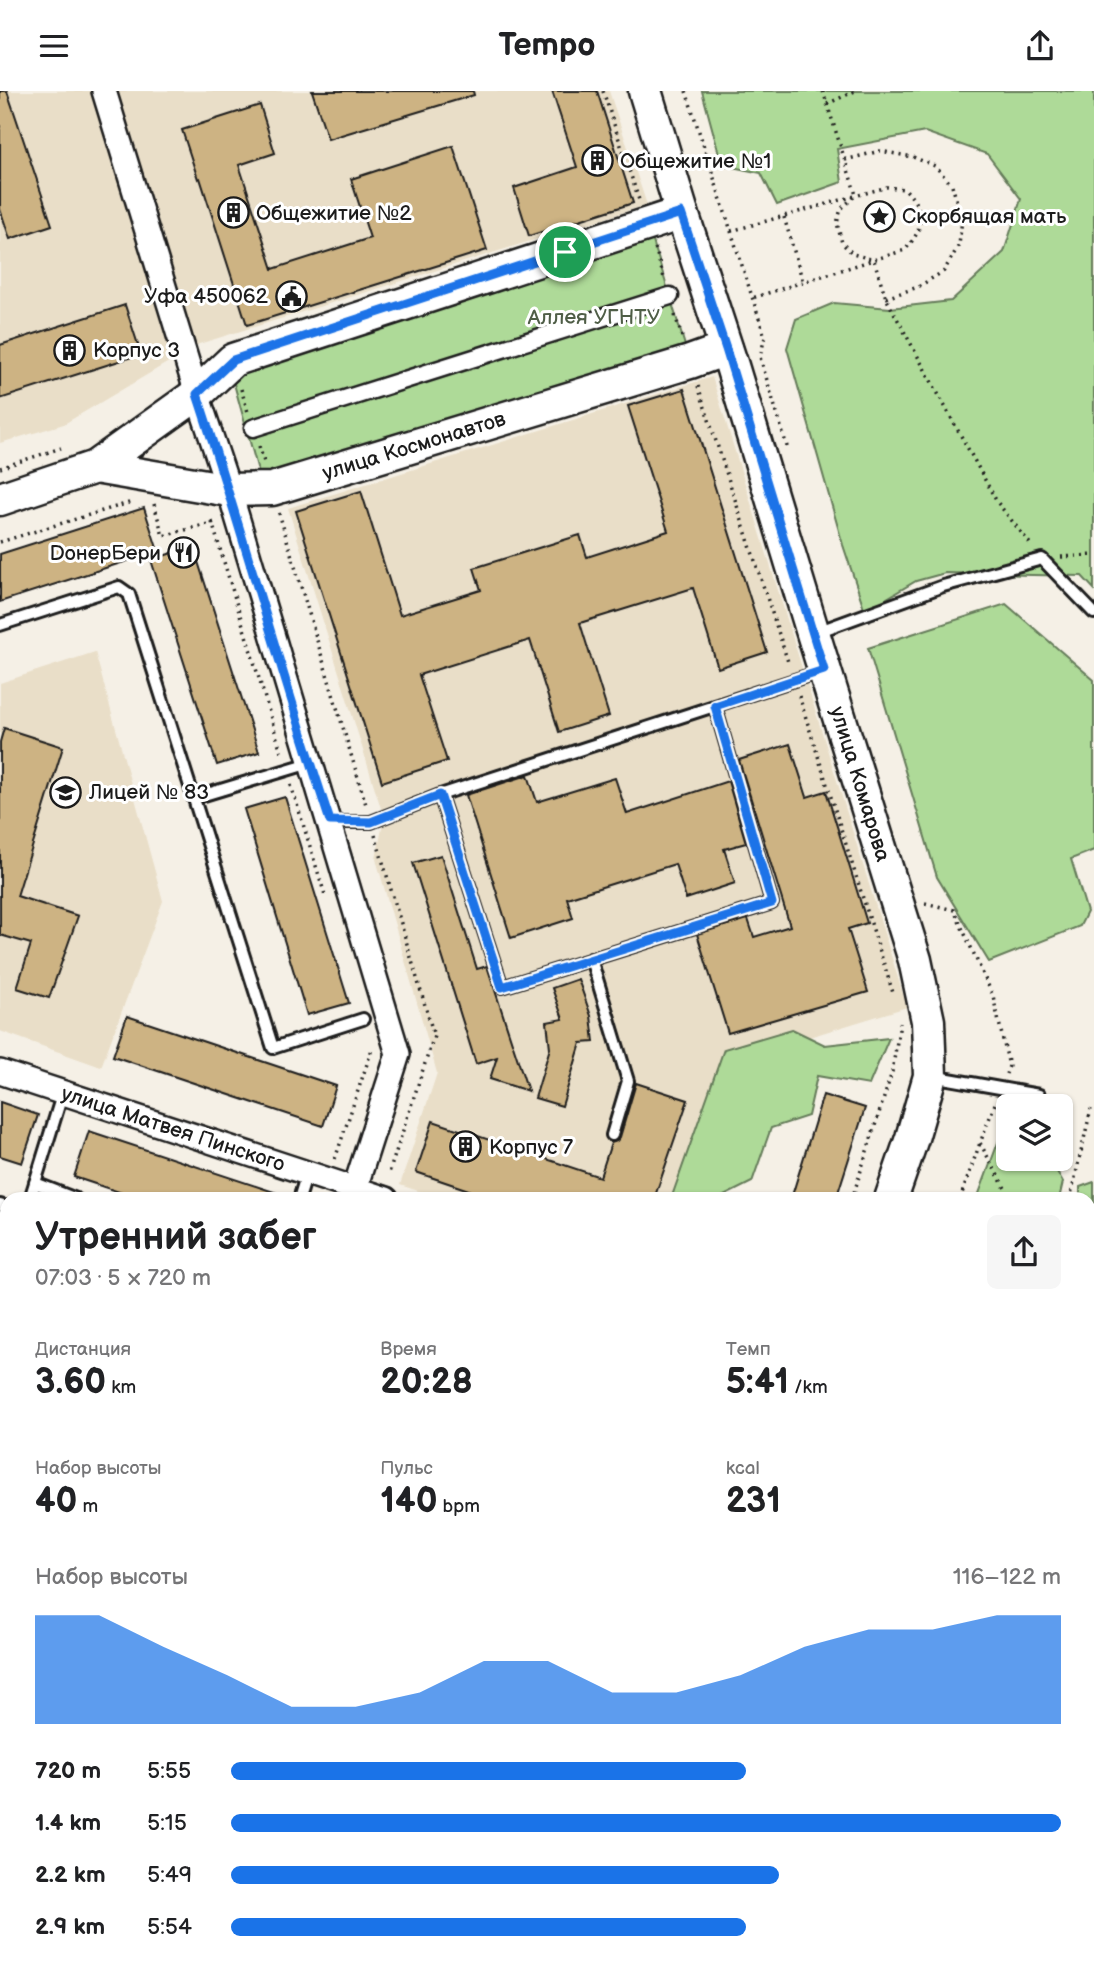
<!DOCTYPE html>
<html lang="ru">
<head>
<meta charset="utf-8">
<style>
	:root { --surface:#fff; --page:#f6f6f6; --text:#202124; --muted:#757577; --accent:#1a73e8 }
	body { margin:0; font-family:"Balsamiq Sans",sans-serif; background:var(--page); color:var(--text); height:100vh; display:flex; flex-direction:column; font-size:26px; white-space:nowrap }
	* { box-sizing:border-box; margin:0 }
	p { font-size:23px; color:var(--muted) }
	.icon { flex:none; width:38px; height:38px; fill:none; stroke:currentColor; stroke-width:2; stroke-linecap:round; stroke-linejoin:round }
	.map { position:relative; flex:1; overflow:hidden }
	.panel { position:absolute; left:0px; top:1101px; width:1096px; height:779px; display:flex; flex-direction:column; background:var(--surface); border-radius:21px 21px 0 0; box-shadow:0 2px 5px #0004 }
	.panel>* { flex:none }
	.fabs { position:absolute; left:996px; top:1003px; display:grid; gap:14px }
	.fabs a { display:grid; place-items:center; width:77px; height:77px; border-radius:10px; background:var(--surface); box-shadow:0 2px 5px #0004; font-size:35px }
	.pin { position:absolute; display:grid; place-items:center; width:60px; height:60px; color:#fff; margin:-30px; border:4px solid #fff; border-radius:50%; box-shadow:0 2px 7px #0007 }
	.round { display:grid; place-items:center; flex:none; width:74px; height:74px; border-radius:10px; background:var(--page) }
	.summary { display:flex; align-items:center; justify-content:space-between; height:119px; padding:0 35px }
	h1 { font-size:38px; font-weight:800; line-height:52px }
	.metrics { display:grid; grid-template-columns:repeat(3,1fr); gap:10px; height:119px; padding:7px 35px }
	.metrics div { display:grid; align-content:center }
	.metrics b { font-size:35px; font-weight:800 }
	.metrics small { font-size:19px; font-weight:400 }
	.metrics p { font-size:19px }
	.chart { height:196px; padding:14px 35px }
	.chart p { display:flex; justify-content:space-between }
	.chart svg { width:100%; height:126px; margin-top:7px; fill:var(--accent); opacity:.7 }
	ul { padding:0 35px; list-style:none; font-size:23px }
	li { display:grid; grid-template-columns:112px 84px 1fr; align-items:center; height:52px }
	li i { height:18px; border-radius:9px; background:var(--accent) }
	header { display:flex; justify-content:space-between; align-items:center; height:91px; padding:0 35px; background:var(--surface); font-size:32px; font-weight:800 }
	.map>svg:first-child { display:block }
</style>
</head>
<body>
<header><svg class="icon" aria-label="menu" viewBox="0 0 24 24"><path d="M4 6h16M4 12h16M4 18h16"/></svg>Tempo<svg class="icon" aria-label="share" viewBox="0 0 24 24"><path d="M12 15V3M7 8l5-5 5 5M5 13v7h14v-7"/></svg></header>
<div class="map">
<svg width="1094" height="1878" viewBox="0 0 1094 1878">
	<rect width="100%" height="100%" fill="#f5f0e6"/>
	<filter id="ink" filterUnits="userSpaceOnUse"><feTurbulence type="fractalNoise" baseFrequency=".0143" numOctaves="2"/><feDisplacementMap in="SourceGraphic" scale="14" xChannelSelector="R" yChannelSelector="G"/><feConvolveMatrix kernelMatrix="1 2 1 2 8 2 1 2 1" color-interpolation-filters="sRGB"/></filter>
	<g filter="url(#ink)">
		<g fill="#e9dec8">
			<path d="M0,0h609l38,114 -448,139 -135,80 -64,19z"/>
			<path d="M712,286l195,630 -182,56 -44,136h-238l-43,-14 37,-112 -61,-214 8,-41 -96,-310z"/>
			<path d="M95,561l68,249 -62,166 -101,-36v-348z"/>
		</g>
		<g fill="#aeda98" stroke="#657b5a" stroke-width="2">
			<path d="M702,0h392v498l-12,-13 -137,-3 -29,8 -51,30 -22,-66 -56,-197 9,-29 38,-16 56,5 61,-7 53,-49 17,-53 -34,-45 -62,-22 -88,17 5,33 -65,23 -16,-32 -39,-8z"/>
			<path d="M648,134l42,137 -427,127 -30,-109v-20z"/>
			<path d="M1006,513l88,76v170l-23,9 16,53 -7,14 -91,36 -52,-85 -69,-229z"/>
			<path d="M792,938l33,16 64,-7 -20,47 -52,-9 -9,40 -37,12 -19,54 -34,17h-47l53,-150z"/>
			<path d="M1008,1025v43h52l-5,9 8,14 -4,17h-82z"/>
			<path d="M1094,1091v30l-5,-3 -1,-10h-8v-12z"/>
			<path d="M1089,1190l5,1v687h-400l2,-6h392z"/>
			<path d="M0,1526l7,3v161l-7,-2z"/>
		</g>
		<g fill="#cdb383" stroke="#1c1c1c" stroke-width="2">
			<path d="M0,0h7l45,134 -42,14 -10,-30z"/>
			<path d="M312,0h161l1,4 -146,44z"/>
			<path d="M552,0h45l36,112 -104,33 -15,-48 63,-21z"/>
			<path d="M260,14l15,48 -36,12 34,104 97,-31 -19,-59 102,-33 34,104 -240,75 -47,-147 -2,1 -16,-49z"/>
			<path d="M125,214l16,49 -141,45v-54z"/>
			<path d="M684,298l83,263 -49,16 -25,-80 -113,35 29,93 -50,16 -29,-92 -111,35 28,86 -65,21 -86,-271 65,-20 39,124 81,-25 -7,-22 106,-33 7,22 81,-26 -40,-125z"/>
			<path d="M144,417l14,43 -158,51v-48z"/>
			<path d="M193,455l66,206 -42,13 -66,-205z"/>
			<path d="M4,637l59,19 -46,149 61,20 -29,82 -32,-10 14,-44 -31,-9v-193z"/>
			<path d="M790,653l17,53 19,-6 41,132 -19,6 20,63 -140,41 -31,-99 51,-15 6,18 36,-11 -51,-166z"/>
			<path d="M528,684l9,27 78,-24 12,36 101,-33 18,62 -22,6 11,34 -49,16 -11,-35 -108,34 6,20 -62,20 -45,-143z"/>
			<path d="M285,706l64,206 -42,12 -63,-206z"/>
			<path d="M441,764l36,114 10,-3 41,125 -38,-12 7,-22 -21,7 -63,-201z"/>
			<path d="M578,888l13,37 3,26 -13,1 -19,63 -27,-8 15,-50 -3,-26 16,-3 -11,-31z"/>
			<path d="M127,925l209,70 -13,40 -210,-70z"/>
			<path d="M636,992l52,17 -34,99h-159l-79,-27 17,-51 167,56 11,-34 6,-2 3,-4z"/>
			<path d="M823,1004l42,13 -29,91h-45z"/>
			<path d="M0,1011l38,13 -16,48 -22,-7z"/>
			<path d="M89,1040l194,64v4h-143l-66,-22z"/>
		</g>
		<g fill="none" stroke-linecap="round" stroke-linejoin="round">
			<defs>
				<g id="service">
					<path d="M0,534l119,-38 10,7 144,454 90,-29"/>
					<path d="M817,541l126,-46 99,-27 52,54"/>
					<path d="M440,704l62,192 270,-84 -57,-197"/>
					<path d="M194,707l116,-35"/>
					<path d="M330,731h41l69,-27 382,-124"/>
					<path d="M591,868l37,122 -16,54"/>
					<path d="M932,985l107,19"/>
					<path d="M35,1092l41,16"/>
					<path d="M30,1108l33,-107"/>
					<path d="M299,1108l8,-26"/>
					<path d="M0,1114l7,2"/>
					<path d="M0,1434l7,3"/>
					<path d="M0,1770l7,2"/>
					<path d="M369,1872l6,6"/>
					<path d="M6,1878l1,-23"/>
				</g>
				<g id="pedestrian">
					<path d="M253,337l417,-132"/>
					<path d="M0,1605l7,2"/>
				</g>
				<g id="minor">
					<path d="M104,0l93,303 32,96 169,564 -43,134"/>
					<path d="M0,981l386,127"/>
				</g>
				<g id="tertiary">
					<path d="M0,1552l7,3"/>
					<path d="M0,1655l7,2"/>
				</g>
				<g id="secondary">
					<path d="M645,0l37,122 50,153 81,267 102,327 13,61 2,55 -18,62 -21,61"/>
					<path d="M95,376l134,23 43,-1 418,-127 36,-13"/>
					<path d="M0,408l95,-32 102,-73 36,-34 449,-147"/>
					<path d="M638,1878l2,-6"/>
				</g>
			</defs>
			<use href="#service" stroke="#1c1c1c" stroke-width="16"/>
			<use href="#pedestrian" stroke="#1c1c1c" stroke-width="21"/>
			<use href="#minor" stroke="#1c1c1c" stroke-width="28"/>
			<use href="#tertiary" stroke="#1c1c1c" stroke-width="33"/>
			<use href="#secondary" stroke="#1c1c1c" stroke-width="37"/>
			<g stroke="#1c1c1c" stroke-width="3.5" stroke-dasharray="2 5" stroke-linecap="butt">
				<path d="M603,0l36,109"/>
				<path d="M686,0l79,246 -5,20 28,93"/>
				<path d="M823,0l33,104 -15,14 -4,14 5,20 11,11 21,6 12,38 111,204 35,44"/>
				<path d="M827,13l28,-13"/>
				<path d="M845,69l35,-9 33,6 22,9 17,19 10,34 -3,26 -15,26 -26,16 -32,11"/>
				<path d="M784,126l19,65"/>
				<path d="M731,140l156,-44 18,2c21,23 20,38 0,61l-153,48"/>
				<path d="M655,157l10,33"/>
				<path d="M675,224l7,22"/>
				<path d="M698,295l91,279"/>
				<path d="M241,298l7,23"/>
				<path d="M259,355l5,16"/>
				<path d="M0,377l61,-20"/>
				<path d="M154,413l9,32 52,-14"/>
				<path d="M279,422l88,295"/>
				<path d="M212,431l70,233"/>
				<path d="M0,451l132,-40"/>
				<path d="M1061,466l33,-2"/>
				<path d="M799,605l95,300"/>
				<path d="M291,694l34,110"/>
				<path d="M375,744l59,201 -46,140"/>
				<path d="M925,812l29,7 39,86 16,70 -3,8"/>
				<path d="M995,1013l-15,39 31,56"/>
				<path d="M335,1068l37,-110 -1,-2"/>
				<path d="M852,1108l40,-127 8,-49"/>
				<path d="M960,1108l20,-56"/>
				<path d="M1070,1108l21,-90"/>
				<path d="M1088,1173l6,2"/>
				<path d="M1088,1244l6,24"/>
				<path d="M1088,1491l6,-1"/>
				<path d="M0,1521l7,2"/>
				<path d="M1088,1649l6,-4"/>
				<path d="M559,1872l14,6"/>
				<path d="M807,1872l18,6"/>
				<path d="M1081,1872l13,5"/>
				<path d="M768,1878l1,-6"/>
			</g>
			<use href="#service" stroke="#fff" stroke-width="10"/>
			<use href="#pedestrian" stroke="#fff" stroke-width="16"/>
			<use href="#minor" stroke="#fff" stroke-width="23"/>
			<use href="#tertiary" stroke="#fff" stroke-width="28"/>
			<use href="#secondary" stroke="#fff" stroke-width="32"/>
		</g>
	</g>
	<g fill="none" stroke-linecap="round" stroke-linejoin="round" filter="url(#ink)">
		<defs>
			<path id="route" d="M681,122l45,136 98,321 -109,36 57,197 -270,84 -62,-192 -69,27 -41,-1c-47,-141 -86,-285 -133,-427l36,-34z"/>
		</defs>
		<use href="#route" stroke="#fff" stroke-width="14"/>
		<use href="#route" stroke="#1a73e8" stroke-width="9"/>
	</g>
	<defs>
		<symbol id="building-ring" viewBox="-11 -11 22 22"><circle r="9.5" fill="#fff" stroke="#1c1c1c" stroke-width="1.5"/><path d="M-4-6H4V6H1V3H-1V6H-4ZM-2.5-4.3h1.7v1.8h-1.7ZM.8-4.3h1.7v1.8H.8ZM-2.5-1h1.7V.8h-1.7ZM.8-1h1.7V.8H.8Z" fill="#1c1c1c"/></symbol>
		<symbol id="sight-ring" viewBox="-11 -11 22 22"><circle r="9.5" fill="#fff" stroke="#1c1c1c" stroke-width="1.5"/><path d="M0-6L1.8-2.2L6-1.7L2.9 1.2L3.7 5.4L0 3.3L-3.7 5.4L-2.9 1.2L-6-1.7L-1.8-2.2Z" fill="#1c1c1c"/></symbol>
		<symbol id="civic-ring" viewBox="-11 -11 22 22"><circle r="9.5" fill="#fff" stroke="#1c1c1c" stroke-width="1.5"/><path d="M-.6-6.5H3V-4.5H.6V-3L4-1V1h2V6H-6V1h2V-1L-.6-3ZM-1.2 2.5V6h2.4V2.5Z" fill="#1c1c1c"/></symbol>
		<symbol id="restaurant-ring" viewBox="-11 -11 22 22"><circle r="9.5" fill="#fff" stroke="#1c1c1c" stroke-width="1.5"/><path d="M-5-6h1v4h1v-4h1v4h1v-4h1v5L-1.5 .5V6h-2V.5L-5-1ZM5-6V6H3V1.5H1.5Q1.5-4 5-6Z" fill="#1c1c1c"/></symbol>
		<symbol id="school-ring" viewBox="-11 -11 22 22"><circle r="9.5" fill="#fff" stroke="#1c1c1c" stroke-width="1.5"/><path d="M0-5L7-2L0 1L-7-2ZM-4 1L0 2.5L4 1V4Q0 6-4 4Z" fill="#1c1c1c"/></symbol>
	</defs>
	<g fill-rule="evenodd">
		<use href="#building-ring" x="580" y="52" width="35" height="35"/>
		<use href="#building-ring" x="216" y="104" width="35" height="35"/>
		<use href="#sight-ring" x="862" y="108" width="35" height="35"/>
		<use href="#civic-ring" x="274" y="188" width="35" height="35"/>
		<use href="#building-ring" x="52" y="242" width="35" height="35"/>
		<use href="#restaurant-ring" x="166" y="444" width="35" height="35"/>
		<use href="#school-ring" x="48" y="684" width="35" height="35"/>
		<use href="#building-ring" x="448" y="1038" width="35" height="35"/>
	</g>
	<g text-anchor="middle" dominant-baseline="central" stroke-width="6" stroke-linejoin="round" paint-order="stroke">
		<g font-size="21" fill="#1c1c1c" stroke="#fff" text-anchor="start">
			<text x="620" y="70">Общежитие №1</text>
			<text x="256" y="122">Общежитие №2</text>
			<text x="902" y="125">Скорбящая мать</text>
			<text x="268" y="205" text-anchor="end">Уфа 450062</text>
			<text x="93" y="259">Корпус 3</text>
			<text x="161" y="462" text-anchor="end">DонерБери</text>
			<text x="89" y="701">Лицей № 83</text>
			<text x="489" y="1056">Корпус 7</text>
		</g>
		<g font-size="21" fill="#4f5e47" stroke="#fff">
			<text x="594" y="226">Аллея УГНТУ</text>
		</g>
		<g font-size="21" fill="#1c1c1c" stroke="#fff">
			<text transform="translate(414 355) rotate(-17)">улица Космонавтов</text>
			<text transform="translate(860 693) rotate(73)">улица Комарова</text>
			<text transform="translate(173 1038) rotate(18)">улица Матвея Пинского</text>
		</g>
	</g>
</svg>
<div class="fabs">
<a><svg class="icon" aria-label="layers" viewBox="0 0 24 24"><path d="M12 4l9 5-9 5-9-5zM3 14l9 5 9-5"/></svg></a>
</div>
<div class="pin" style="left:565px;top:161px;background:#1e9e55"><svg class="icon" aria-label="arrive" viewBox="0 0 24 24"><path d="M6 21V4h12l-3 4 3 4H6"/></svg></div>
<section class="panel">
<div class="summary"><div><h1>Утренний забег</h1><p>07:03 · 5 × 720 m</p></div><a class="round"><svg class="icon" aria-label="share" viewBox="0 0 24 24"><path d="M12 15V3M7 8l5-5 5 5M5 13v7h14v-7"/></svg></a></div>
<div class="metrics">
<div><p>Дистанция</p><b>3.60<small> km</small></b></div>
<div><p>Время</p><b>20:28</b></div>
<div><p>Темп</p><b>5:41<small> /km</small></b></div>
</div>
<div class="metrics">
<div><p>Набор высоты</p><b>40<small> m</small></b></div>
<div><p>Пульс</p><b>140<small> bpm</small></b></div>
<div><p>kcal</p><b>231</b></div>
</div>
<div class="chart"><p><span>Набор высоты</span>116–122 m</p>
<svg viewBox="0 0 160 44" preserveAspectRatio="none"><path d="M0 44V6L10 6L20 17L30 27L40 38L50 38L60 33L70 22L80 22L90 33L100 33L110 27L120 17L130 11L140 11L150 6L160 6V44z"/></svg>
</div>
<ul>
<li><b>720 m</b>5:55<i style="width:62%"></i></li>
<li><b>1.4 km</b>5:15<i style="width:100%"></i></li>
<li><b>2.2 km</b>5:49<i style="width:66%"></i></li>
<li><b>2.9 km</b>5:54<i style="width:62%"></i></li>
</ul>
</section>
</div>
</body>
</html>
